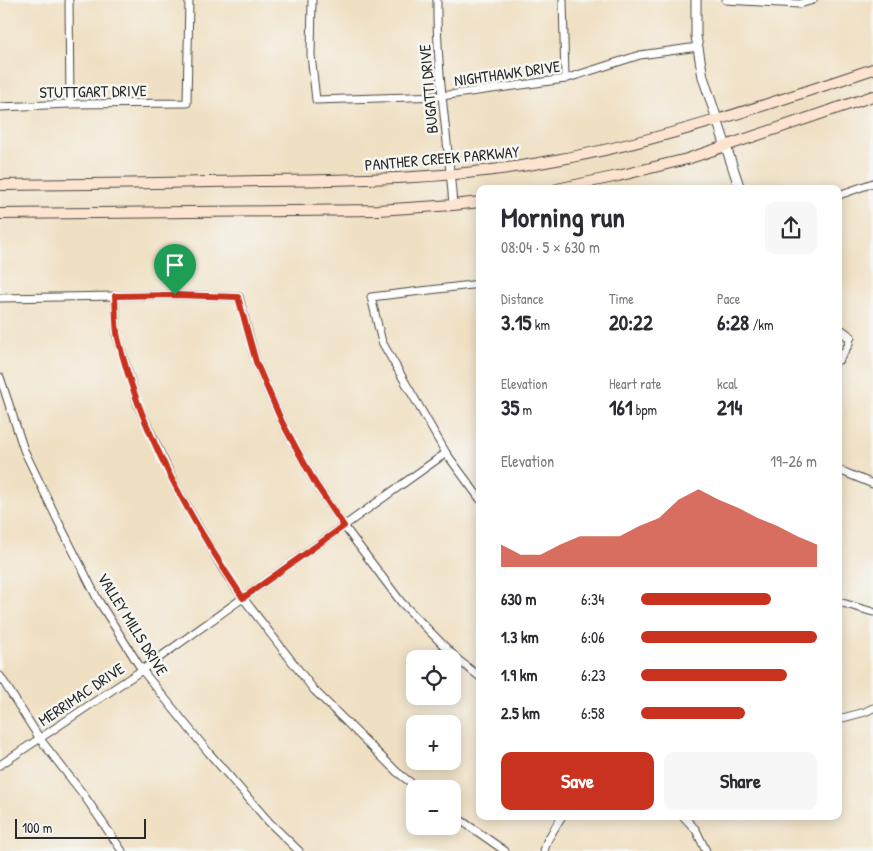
<!DOCTYPE html>
<html lang="en">
<head>
<meta charset="utf-8">
<style>
	:root { --surface:#fff; --page:#f7f7f7; --text:#2b2b33; --muted:#7c7c81; --accent:#c8321e }
	body { margin:0; font-family:"Patrick Hand",sans-serif; background:var(--page); color:var(--text); height:100vh; display:flex; flex-direction:column; font-size:19px; white-space:nowrap }
	* { box-sizing:border-box; margin:0 }
	p { font-size:16px; color:var(--muted) }
	.icon { flex:none; width:28px; height:28px; fill:none; stroke:currentColor; stroke-width:2; stroke-linecap:round; stroke-linejoin:round }
	.map { position:relative; flex:1; overflow:hidden }
	.side { position:absolute; left:476px; top:185px; width:366px; height:635px; display:flex; flex-direction:column; background:var(--surface); border-radius:10px; box-shadow:0 2px 12px #0003 }
	.side>* { flex:none }
	.fabs { position:absolute; left:406px; top:650px; display:grid; gap:10px }
	.fabs a { display:grid; place-items:center; width:55px; height:55px; border-radius:10px; background:var(--surface); box-shadow:0 2px 12px #0003; font-size:25px }
	.scale { position:absolute; left:15px; bottom:12px; width:131px; box-sizing:border-box; padding-left:5px; border:2px solid #2b2b2b; border-top:0; font-size:14px; line-height:18px; white-space:nowrap; color:#2b2b2b; -webkit-text-stroke:4px #f6f6f2; paint-order:stroke }
	.pin { position:absolute; display:grid; place-items:center; width:42px; height:42px; color:#fff; margin:-51px -21px; border-radius:50% 50% 50% 0; rotate:-45deg; box-shadow:0 0 5px #0007 }
	.pin .icon { rotate:45deg }
	.round { display:grid; place-items:center; flex:none; width:52px; height:52px; border-radius:10px; background:var(--page) }
	.summary { display:flex; align-items:center; justify-content:space-between; height:85px; padding:0 25px }
	h1 { font-size:28px; font-weight:700; line-height:38px }
	.figures { display:grid; grid-template-columns:repeat(3,1fr); gap:8px; height:85px; padding:5px 25px }
	.figures div { display:grid; align-content:center }
	.figures b { font-size:21px; font-weight:700 }
	.figures small { font-size:14px; font-weight:400 }
	.figures p { font-size:14px }
	.chart { height:140px; padding:10px 25px }
	.chart p { display:flex; justify-content:space-between }
	.chart svg { width:100%; height:90px; margin-top:5px; fill:var(--accent); opacity:.7 }
	.primary-button { display:flex; gap:10px; margin-top:auto; padding:10px 25px }
	.primary-button a { flex:1; height:58px; border-radius:10px; background:var(--accent); color:#fff; font-size:20px; font-weight:700; line-height:58px; text-align:center }
	.primary-button a+a { background:var(--page); color:var(--text) }
	ul { padding:0 25px; list-style:none; font-size:16px }
	li { display:grid; grid-template-columns:80px 60px 1fr; align-items:center; height:38px }
	li i { height:12px; border-radius:6px; background:var(--accent) }
	.map>svg:first-child { display:block }
</style>
</head>
<body>
<div class="map">
<svg width="873" height="851" viewBox="0 0 873 851">
	<rect width="100%" height="100%" fill="#f6f6f2"/>
	<filter id="ink" filterUnits="userSpaceOnUse"><feTurbulence type="fractalNoise" baseFrequency=".02" numOctaves="2"/><feDisplacementMap in="SourceGraphic" scale="10" xChannelSelector="R" yChannelSelector="G"/><feConvolveMatrix kernelMatrix="1 2 1 2 8 2 1 2 1" color-interpolation-filters="sRGB"/></filter>
	<filter id="wash" filterUnits="userSpaceOnUse"><feTurbulence type="fractalNoise" baseFrequency=".0096" numOctaves="4" result="noise"/><feDisplacementMap in="SourceGraphic" scale="20" xChannelSelector="R" yChannelSelector="G"/><feGaussianBlur stdDeviation="1.12" result="paint"/><feColorMatrix in="noise" values="0 0 0 0 0 0 0 0 0 0 0 0 0 0 0 0 0 1.4 0 .05"/><feComposite in="paint" operator="in"/></filter>
	<g filter="url(#wash)">
		<rect width="100%" height="100%" fill="#f0e0c3"/>
	</g>
	<g filter="url(#ink)">
		<g fill="none" stroke-linecap="round" stroke-linejoin="round">
			<defs>
				<g id="minor">
					<path d="M69,0l1,104"/>
					<path d="M312,0l-1,55 5,45 125,-4 124,-17 75,-24 58,-8"/>
					<path d="M437,0c-1,69 11,137 16,205"/>
					<path d="M563,0l2,79"/>
					<path d="M726,0l74,4 13,-4"/>
					<path d="M0,107l70,-3 117,-1 2,-103"/>
					<path d="M839,195l34,-12"/>
					<path d="M480,284l-109,13 11,45 64,111 34,46"/>
					<path d="M115,296l2,40 21,69 39,84 47,82 19,27 71,92 83,82 22,17"/>
					<path d="M0,298l175,-3 64,2 17,65 26,60 33,61 29,43 57,76 56,57 23,18"/>
					<path d="M839,360l10,-16 1,-7"/>
					<path d="M0,377l24,73 35,73 39,77 44,70 67,83 60,69 30,29"/>
					<path d="M839,470l34,14"/>
					<path d="M839,602l34,10"/>
					<path d="M0,676l40,63 43,55 39,57"/>
					<path d="M839,719l26,-7 8,-4"/>
					<path d="M0,765l142,-95 304,-217"/>
					<path d="M452,814l53,37"/>
					<path d="M683,816l13,14 10,21"/>
					<path d="M544,851l3,-10 15,-25"/>
				</g>
				<g id="tertiary">
					<path d="M696,0v36l7,41 37,112"/>
					<path d="M839,329l11,8"/>
				</g>
				<g id="secondary">
					<path d="M0,185c88,-1 175,-2 263,-4 98,-1 196,-2 293,-21 108,-20 213,-56 317,-91"/>
					<path d="M557,189l61,-13 69,-17 186,-63"/>
					<path d="M0,214l378,-4 75,-5 27,-3"/>
				</g>
			</defs>
			<use href="#minor" stroke="#494642" stroke-width="9"/>
			<use href="#tertiary" stroke="#494642" stroke-width="11"/>
			<use href="#secondary" stroke="#494642" stroke-width="12"/>
			<use href="#minor" stroke="#fff" stroke-width="7"/>
			<use href="#tertiary" stroke="#fff" stroke-width="9"/>
			<use href="#secondary" stroke="#fde4d0" stroke-width="10"/>
		</g>
	</g>
	<g fill="none" stroke-linecap="round" stroke-linejoin="round" filter="url(#ink)">
		<defs>
			<path id="route" d="M175,295l63,2 18,65 26,60 33,61 29,43 -101,72c-53,-79 -103,-167 -125,-260 -3,-13 -2,-28 -3,-42z"/>
		</defs>
		<use href="#route" stroke="#fff" stroke-width="10"/>
		<use href="#route" stroke="#c8321e" stroke-width="6"/>
	</g>
	<g text-anchor="middle" dominant-baseline="central" stroke-width="5" stroke-linejoin="round" paint-order="stroke">
		<g font-size="16" fill="#2b2b2b" stroke="#f6f6f2">
			<text transform="translate(507 73) rotate(-8)">NIGHTHAWK DRIVE</text>
			<text transform="translate(428 89) rotate(-95)">BUGATTI DRIVE</text>
			<text transform="translate(93 91) rotate(-1)">STUTTGART DRIVE</text>
			<text transform="translate(442 158) rotate(-5)">PANTHER CREEK PARKWAY</text>
			<text transform="translate(133 624) rotate(58)">VALLEY MILLS DRIVE</text>
			<text transform="translate(81 694) rotate(-34)">MERRIMAC DRIVE</text>
		</g>
	</g>
</svg>
<div class="fabs">
<a><svg class="icon" aria-label="locate" viewBox="0 0 24 24"><circle cx="12" cy="12" r="6"/><path d="M12 2v4M12 18v4M2 12h4M18 12h4"/></svg></a>
<a>+</a>
<a>−</a>
</div>
<div class="scale">100 m</div>
<div class="pin" style="left:175px;top:295px;background:#1e9e55"><svg class="icon" aria-label="arrive" viewBox="0 0 24 24"><path d="M6 21V4h12l-3 4 3 4H6"/></svg></div>
<section class="side">
<div class="summary"><div><h1>Morning run</h1><p>08:04 · 5 × 630 m</p></div><a class="round"><svg class="icon" aria-label="share" viewBox="0 0 24 24"><path d="M12 15V3M7 8l5-5 5 5M5 13v7h14v-7"/></svg></a></div>
<div class="figures">
<div><p>Distance</p><b>3.15<small> km</small></b></div>
<div><p>Time</p><b>20:22</b></div>
<div><p>Pace</p><b>6:28<small> /km</small></b></div>
</div>
<div class="figures">
<div><p>Elevation</p><b>35<small> m</small></b></div>
<div><p>Heart rate</p><b>161<small> bpm</small></b></div>
<div><p>kcal</p><b>214</b></div>
</div>
<div class="chart"><p><span>Elevation</span>19–26 m</p>
<svg viewBox="0 0 160 44" preserveAspectRatio="none"><path d="M0 44V33L10 38L20 38L30 33L40 29L50 29L60 29L70 24L80 20L90 11L100 6L110 11L120 15L130 20L140 24L150 29L160 33V44z"/></svg>
</div>
<ul>
<li><b>630 m</b>6:34<i style="width:74%"></i></li>
<li><b>1.3 km</b>6:06<i style="width:100%"></i></li>
<li><b>1.9 km</b>6:23<i style="width:83%"></i></li>
<li><b>2.5 km</b>6:58<i style="width:59%"></i></li>
</ul>
<div class="primary-button"><a>Save</a><a>Share</a></div>
</section>
</div>
</body>
</html>
